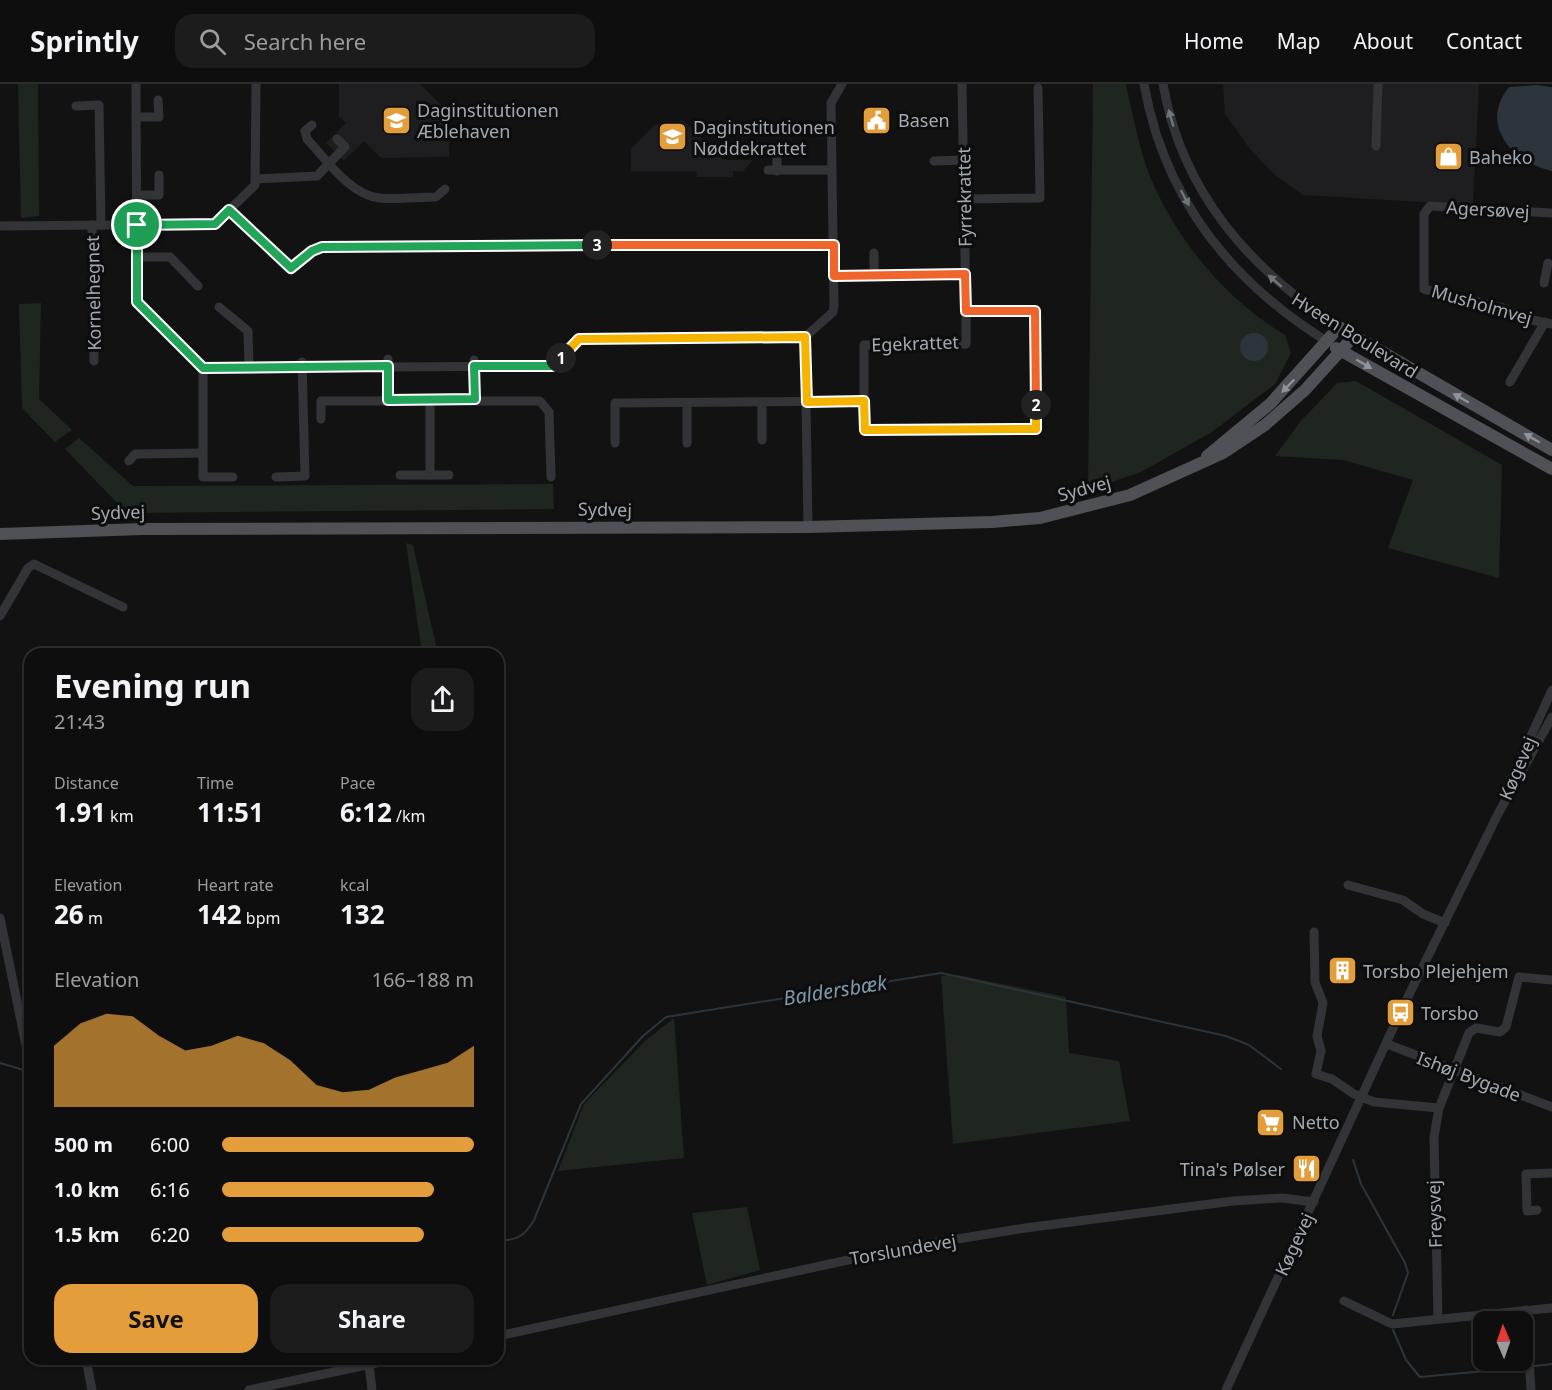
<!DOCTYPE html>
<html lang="en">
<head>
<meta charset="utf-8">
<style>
	:root { --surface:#0e0e0e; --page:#1c1c1c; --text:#f1f3f6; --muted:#9b9c9e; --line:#2e2e2e; --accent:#e39d3a }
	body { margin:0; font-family:"Noto Sans",sans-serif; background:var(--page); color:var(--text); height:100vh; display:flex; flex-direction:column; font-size:22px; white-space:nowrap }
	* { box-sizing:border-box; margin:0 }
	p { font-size:20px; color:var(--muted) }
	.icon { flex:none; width:33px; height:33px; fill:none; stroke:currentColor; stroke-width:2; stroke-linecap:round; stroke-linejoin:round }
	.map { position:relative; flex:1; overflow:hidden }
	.drawer { position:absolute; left:24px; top:564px; width:480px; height:717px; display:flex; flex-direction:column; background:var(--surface); border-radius:18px; box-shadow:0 2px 4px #0004,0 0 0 2px var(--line) }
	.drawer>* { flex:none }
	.needle { width:39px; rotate:358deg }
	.tools { position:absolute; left:1473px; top:1227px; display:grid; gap:12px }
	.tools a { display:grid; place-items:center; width:60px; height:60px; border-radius:12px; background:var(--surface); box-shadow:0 2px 4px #0004,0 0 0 2px var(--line); font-size:30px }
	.pin { position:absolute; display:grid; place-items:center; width:51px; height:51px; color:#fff; margin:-26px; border:3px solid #fff; border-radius:50%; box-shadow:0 2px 6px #0007 }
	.km { position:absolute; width:30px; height:30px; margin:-15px; border-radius:50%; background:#222; color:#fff; font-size:16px; line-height:30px; text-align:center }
	.round { display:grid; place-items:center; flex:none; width:63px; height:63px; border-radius:18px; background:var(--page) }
	.headline { display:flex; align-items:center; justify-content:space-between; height:102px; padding:0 30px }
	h1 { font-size:33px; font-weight:700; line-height:45px }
	.stats { display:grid; grid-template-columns:repeat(3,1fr); gap:9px; height:102px; padding:6px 30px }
	.stats div { display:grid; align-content:center }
	.stats b { font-size:26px; font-weight:700 }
	.stats small { font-size:16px; font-weight:400 }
	.stats p { font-size:16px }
	.chart { height:168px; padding:12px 30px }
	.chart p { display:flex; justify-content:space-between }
	.chart svg { width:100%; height:108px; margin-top:6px; fill:var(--accent); opacity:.7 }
	.cta { display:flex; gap:12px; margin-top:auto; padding:12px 30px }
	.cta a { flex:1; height:69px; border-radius:18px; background:var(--accent); color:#111; font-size:24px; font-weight:700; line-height:69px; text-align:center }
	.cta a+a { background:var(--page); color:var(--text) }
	ul { padding:0 30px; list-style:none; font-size:20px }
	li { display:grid; grid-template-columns:96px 72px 1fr; align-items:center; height:45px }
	li i { height:15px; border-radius:8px; background:var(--accent) }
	header { display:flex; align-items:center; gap:36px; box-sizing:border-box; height:84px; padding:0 30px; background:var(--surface); border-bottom:2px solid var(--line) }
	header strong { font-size:28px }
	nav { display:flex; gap:33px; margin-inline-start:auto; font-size:21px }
	.search { width:420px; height:54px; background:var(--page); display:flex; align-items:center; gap:15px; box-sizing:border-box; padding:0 21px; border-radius:18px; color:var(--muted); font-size:22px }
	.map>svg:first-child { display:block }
</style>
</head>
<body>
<header>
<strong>Sprintly</strong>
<div class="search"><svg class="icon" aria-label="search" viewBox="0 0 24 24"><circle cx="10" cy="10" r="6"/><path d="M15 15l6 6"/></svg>Search here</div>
<nav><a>Home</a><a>Map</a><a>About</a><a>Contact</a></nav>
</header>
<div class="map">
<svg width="1552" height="1306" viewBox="0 0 1552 1306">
	<rect width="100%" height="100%" fill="#121213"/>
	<g fill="#1e1e20">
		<path d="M339,0h81l29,29v44l-68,1 -17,-17 -20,20 -18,-18 20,-20 -7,-7z"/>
		<path d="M1223,0h256l-6,121 -170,-10 -28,-20 -25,-26 -25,-35z"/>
		<path d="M682,35l42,41h29l-10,11h-10v6h-36l-1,-6h-65v-22l23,-24h21z"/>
	</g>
	<g fill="#1e261f">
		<path d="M18,0h20l1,132 -18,2z"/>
		<path d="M1093,0h33c8,35 14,73 30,106 28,59 73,111 129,145l6,18 -16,31 -63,48 -71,40 -53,18z"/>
		<path d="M41,219l-2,96 33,31 -17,12 -33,-34 -3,-104z"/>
		<path d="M1356,297l146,84 -3,113 -111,-30 25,-68 -70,-20 -68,-4 25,-34 37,-39z"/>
		<path d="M79,354l54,48 420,-2 1,25 -427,4 -62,-64z"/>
		<path d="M406,459l7,2 25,109h-16z"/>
		<path d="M958,891l108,22 3,56 50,8 11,60 -177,23 -12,-168z"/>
		<path d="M674,934l10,140 -126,13 26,-67 61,-63z"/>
		<path d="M747,1123l13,63 -53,15 -15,-72z"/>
	</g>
	<g fill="#2c353b">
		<path d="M1536,1l16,2v84c-39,-8 -74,-46 -43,-84z"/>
		<circle cx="1254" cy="263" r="14"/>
	</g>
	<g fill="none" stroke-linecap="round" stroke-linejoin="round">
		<g stroke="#2c353b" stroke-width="2">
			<path d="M0,979l27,8"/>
			<path d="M1353,1076l8,24 44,79 3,10 -15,42"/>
			<path d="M498,1157c19,-1 26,-4 36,-21l47,-116 62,-68 23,-19 275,-44 285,63 23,9 32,24"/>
			<path d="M1393,1246l13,30 14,17 98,-9"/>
			<path d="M1535,1282l17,-2"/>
		</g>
		<g stroke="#333438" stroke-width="9">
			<path d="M136,0l1,218 66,66 349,-2 27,-27 226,-2"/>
			<path d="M962,0l4,227"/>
			<path d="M1144,0c20,114 87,198 184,258"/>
			<path d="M1163,0c19,109 87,185 176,243"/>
			<path d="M76,22l23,-1 2,120"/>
			<path d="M136,33h23l-1,-17"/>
			<path d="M312,41l-7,6 2,8c19,20 43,56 72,59 19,2 39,-1 57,-1l9,-8"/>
			<path d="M1376,62l2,-62"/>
			<path d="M934,77l30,-1"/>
			<path d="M768,86h64"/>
			<path d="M777,87v-13"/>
			<path d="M256,95l61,-3 28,-29 -8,-8"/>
			<path d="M137,111h22v-20"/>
			<path d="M964,115l76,-1 -2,-110"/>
			<path d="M229,126l62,58 21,-17 10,-4 512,-2"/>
			<path d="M1552,129l-122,-7 -6,8v75l79,19 24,11 25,5"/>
			<path d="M92,141l2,136"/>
			<path d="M0,142l215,-2 40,-39 1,-101"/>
			<path d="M874,169v23"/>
			<path d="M137,173h33l28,29"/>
			<path d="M834,192l131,-2"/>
			<path d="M1544,199l4,-20"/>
			<path d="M219,223l29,24 1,37"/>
			<path d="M388,275v41"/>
			<path d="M474,276l1,39"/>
			<path d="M203,284v109h30"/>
			<path d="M1510,298l35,-60"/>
			<path d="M762,318v38"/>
			<path d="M687,319v40"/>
			<path d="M321,335v-18h219l9,11 2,65"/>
			<path d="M615,359v-40l249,-2 1,29 171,-1 -1,-118h-69v33l-102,1v56"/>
			<path d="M129,377l6,-7 68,-1"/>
			<path d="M400,391h49"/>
			<path d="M430,391v-75"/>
			<path d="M276,393l29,-1 -3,-114"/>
			<path d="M808,443l-3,-190 28,-25 1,-6 -3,-203 11,-19"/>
			<path d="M0,532l28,-48 6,-4 89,43"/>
			<path d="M1509,700l43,-94"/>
			<path d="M1348,801l55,15 20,14 22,9"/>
			<path d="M0,834l30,147"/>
			<path d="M1314,848l1,50 8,21 -6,33 4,15 -5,23 16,5 22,15 20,8 65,6"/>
			<path d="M1387,960l165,63"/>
			<path d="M1537,1126l-10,1 -1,-37 26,-1"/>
			<path d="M1344,1217l48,23 160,-16"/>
			<path d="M1526,1226l5,80"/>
			<path d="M1438,1235l-4,-182 5,-29 30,-75 7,-5 24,4 6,-5 13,-50 33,3"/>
			<path d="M498,1252l410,-89 117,-19 208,-27 49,-3 32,4"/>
			<path d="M86,1275l6,31"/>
			<path d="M369,1281l3,25"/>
			<path d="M249,1306l146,-31"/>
			<path d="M1226,1306l174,-377 98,-199 54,-97"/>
		</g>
		<g stroke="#4f5157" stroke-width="12">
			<path d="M1336,264l216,121"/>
			<path d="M1207,372l64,-53 68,-76 213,123"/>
			<path d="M0,450l142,-5 666,-2 184,-5 48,-4 90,-23 93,-42 42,-28 40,-35 49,-54"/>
		</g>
	</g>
	<defs><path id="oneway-solid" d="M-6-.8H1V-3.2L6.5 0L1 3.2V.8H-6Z" transform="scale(1.5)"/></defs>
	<g fill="#71757c">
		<use href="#oneway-solid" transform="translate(1171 34) rotate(-106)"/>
		<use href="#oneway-solid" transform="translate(1185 114) rotate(62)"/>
		<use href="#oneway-solid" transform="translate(1275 197) rotate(-139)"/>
	</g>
	<g fill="#8f949c">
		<use href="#oneway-solid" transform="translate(1364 280) rotate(30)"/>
		<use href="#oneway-solid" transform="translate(1288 302) rotate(134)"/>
		<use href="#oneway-solid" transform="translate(1461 314) rotate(-150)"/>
		<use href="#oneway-solid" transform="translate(1532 354) rotate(-150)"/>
	</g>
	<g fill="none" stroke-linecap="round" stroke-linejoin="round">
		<defs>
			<path id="split-1" d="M137,141v77l66,66 185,-2v34l87,-1 -1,-33h78l9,-8"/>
			<path id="split-2" d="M561,274l18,-19 226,-2 2,65 57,-1 1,29 171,-1v-24"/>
			<path id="split-3" d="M597,161h237v31l131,-2 1,37h69l1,94"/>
			<path id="split-4" d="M137,141l78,-1 14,-14 62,58 21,-17 10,-4 275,-2"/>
		</defs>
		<use href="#split-1" stroke="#fff" stroke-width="12"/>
		<use href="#split-2" stroke="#fff" stroke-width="12"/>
		<use href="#split-3" stroke="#fff" stroke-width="12"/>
		<use href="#split-4" stroke="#fff" stroke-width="12"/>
		<use href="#split-1" stroke="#22a559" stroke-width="8"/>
		<use href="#split-2" stroke="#f5b400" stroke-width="8"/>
		<use href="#split-3" stroke="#f0652b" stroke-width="8"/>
		<use href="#split-4" stroke="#22a559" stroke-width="8"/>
	</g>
	<defs>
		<symbol id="school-square" viewBox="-11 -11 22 22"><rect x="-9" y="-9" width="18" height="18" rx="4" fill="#e39d3a" stroke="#0d0d0e"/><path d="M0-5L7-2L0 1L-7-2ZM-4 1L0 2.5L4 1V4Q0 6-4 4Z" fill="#fff"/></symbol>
		<symbol id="civic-square" viewBox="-11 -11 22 22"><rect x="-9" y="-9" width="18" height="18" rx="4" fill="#e39d3a" stroke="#0d0d0e"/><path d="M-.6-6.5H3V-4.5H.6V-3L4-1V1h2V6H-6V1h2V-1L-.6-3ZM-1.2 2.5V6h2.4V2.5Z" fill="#fff"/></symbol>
		<symbol id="shop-square" viewBox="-11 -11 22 22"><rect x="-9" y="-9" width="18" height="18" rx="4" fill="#e39d3a" stroke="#0d0d0e"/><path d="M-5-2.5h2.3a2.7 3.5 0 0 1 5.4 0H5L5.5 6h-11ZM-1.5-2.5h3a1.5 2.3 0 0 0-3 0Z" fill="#fff"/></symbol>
		<symbol id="building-square" viewBox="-11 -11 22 22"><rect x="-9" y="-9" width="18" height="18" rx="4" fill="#e39d3a" stroke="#0d0d0e"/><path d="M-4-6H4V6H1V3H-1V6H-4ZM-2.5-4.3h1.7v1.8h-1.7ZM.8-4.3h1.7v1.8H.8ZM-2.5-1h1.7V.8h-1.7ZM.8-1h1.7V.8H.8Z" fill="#fff"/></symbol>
		<symbol id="bus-square" viewBox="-11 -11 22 22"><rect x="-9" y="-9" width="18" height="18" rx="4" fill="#e39d3a" stroke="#0d0d0e"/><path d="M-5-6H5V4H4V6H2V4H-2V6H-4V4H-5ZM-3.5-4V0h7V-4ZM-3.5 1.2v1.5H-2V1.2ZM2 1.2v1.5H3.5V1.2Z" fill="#fff"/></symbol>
		<symbol id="supermarket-square" viewBox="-11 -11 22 22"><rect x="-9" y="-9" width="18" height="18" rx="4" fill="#e39d3a" stroke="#0d0d0e"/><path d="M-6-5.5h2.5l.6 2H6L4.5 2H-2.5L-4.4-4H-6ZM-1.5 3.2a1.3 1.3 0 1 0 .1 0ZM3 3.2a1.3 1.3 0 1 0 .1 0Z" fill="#fff"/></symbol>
		<symbol id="restaurant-square" viewBox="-11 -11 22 22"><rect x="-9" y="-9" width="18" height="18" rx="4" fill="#e39d3a" stroke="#0d0d0e"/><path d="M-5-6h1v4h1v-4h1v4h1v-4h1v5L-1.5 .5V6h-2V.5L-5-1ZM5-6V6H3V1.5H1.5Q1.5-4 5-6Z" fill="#fff"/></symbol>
	</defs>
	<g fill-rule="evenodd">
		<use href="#school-square" x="380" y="20" width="33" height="33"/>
		<use href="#civic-square" x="860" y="20" width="33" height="33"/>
		<use href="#school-square" x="656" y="36" width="33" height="33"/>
		<use href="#shop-square" x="1432" y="56" width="33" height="33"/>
		<use href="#building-square" x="1326" y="870" width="33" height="33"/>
		<use href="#bus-square" x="1384" y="912" width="33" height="33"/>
		<use href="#supermarket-square" x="1254" y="1022" width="33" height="33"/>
		<use href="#restaurant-square" x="1290" y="1068" width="33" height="33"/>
	</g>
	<g text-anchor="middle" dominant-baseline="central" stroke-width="6" stroke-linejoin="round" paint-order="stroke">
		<g font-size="18" fill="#a4aab3" stroke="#0d0d0e" text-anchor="start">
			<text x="417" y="26">Daginstitutionen<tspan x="417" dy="21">Æblehaven</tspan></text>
			<text x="898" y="36">Basen</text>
			<text x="693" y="43">Daginstitutionen<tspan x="693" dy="21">Nøddekrattet</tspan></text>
			<text x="1469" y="73">Baheko</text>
			<text x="1363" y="887">Torsbo Plejehjem</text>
			<text x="1421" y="929">Torsbo</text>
			<text x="1292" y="1038">Netto</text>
			<text x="1285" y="1085" text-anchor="end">Tina's Pølser</text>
		</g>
		<g font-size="18" fill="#a4aab3" stroke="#0d0d0e">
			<text transform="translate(964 113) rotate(-91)">Fyrrekrattet</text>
			<text transform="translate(1488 125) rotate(3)">Agersøvej</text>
			<text transform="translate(93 209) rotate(-91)">Kornelhegnet</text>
			<text transform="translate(1482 220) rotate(16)">Musholmvej</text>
			<text transform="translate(1355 251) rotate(32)">Hveen Boulevard</text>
			<text transform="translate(915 259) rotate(-2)">Egekrattet</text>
			<text transform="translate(1084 404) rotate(-15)">Sydvej</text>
			<text transform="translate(605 425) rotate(1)">Sydvej</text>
			<text transform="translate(118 428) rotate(-2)">Sydvej</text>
			<text transform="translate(1517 684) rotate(-67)">Køgevej</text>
			<text transform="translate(1469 992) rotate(21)">Ishøj Bygade</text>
			<text transform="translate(1434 1130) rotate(-92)">Freysvej</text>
			<text transform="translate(1294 1160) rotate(-65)">Køgevej</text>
			<text transform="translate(903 1165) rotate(-10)">Torslundevej</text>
		</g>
		<g font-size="20" font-style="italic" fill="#7d9aac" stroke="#0d0d0e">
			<text transform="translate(835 906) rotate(-9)">Baldersbæk</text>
		</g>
	</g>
</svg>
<div class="tools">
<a><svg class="needle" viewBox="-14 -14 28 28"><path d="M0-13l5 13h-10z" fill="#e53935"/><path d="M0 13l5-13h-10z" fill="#9b9c9e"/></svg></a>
</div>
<div class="pin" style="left:137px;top:141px;background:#1e9e55"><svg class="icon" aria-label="arrive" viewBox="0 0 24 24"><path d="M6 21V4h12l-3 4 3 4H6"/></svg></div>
<b class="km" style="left:561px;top:274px">1</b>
<b class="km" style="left:1036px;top:321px">2</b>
<b class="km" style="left:597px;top:161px">3</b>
<section class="drawer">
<div class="headline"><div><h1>Evening run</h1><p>21:43</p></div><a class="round"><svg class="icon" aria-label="share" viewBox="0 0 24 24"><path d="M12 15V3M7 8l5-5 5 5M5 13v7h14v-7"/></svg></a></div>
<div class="stats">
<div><p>Distance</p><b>1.91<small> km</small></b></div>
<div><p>Time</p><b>11:51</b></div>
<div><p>Pace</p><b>6:12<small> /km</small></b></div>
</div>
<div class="stats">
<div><p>Elevation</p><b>26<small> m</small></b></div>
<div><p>Heart rate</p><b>142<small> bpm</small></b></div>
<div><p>kcal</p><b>132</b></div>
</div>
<div class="chart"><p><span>Elevation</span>166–188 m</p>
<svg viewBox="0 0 160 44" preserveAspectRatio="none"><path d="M0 44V19L10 10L20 6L30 7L40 15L50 21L60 19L70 15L80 18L90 25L100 35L110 38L120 37L130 32L140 29L150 26L160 19V44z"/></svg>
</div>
<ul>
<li><b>500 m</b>6:00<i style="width:100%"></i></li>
<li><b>1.0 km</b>6:16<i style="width:84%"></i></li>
<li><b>1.5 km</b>6:20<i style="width:80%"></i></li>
</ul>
<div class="cta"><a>Save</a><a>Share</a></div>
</section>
</div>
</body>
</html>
